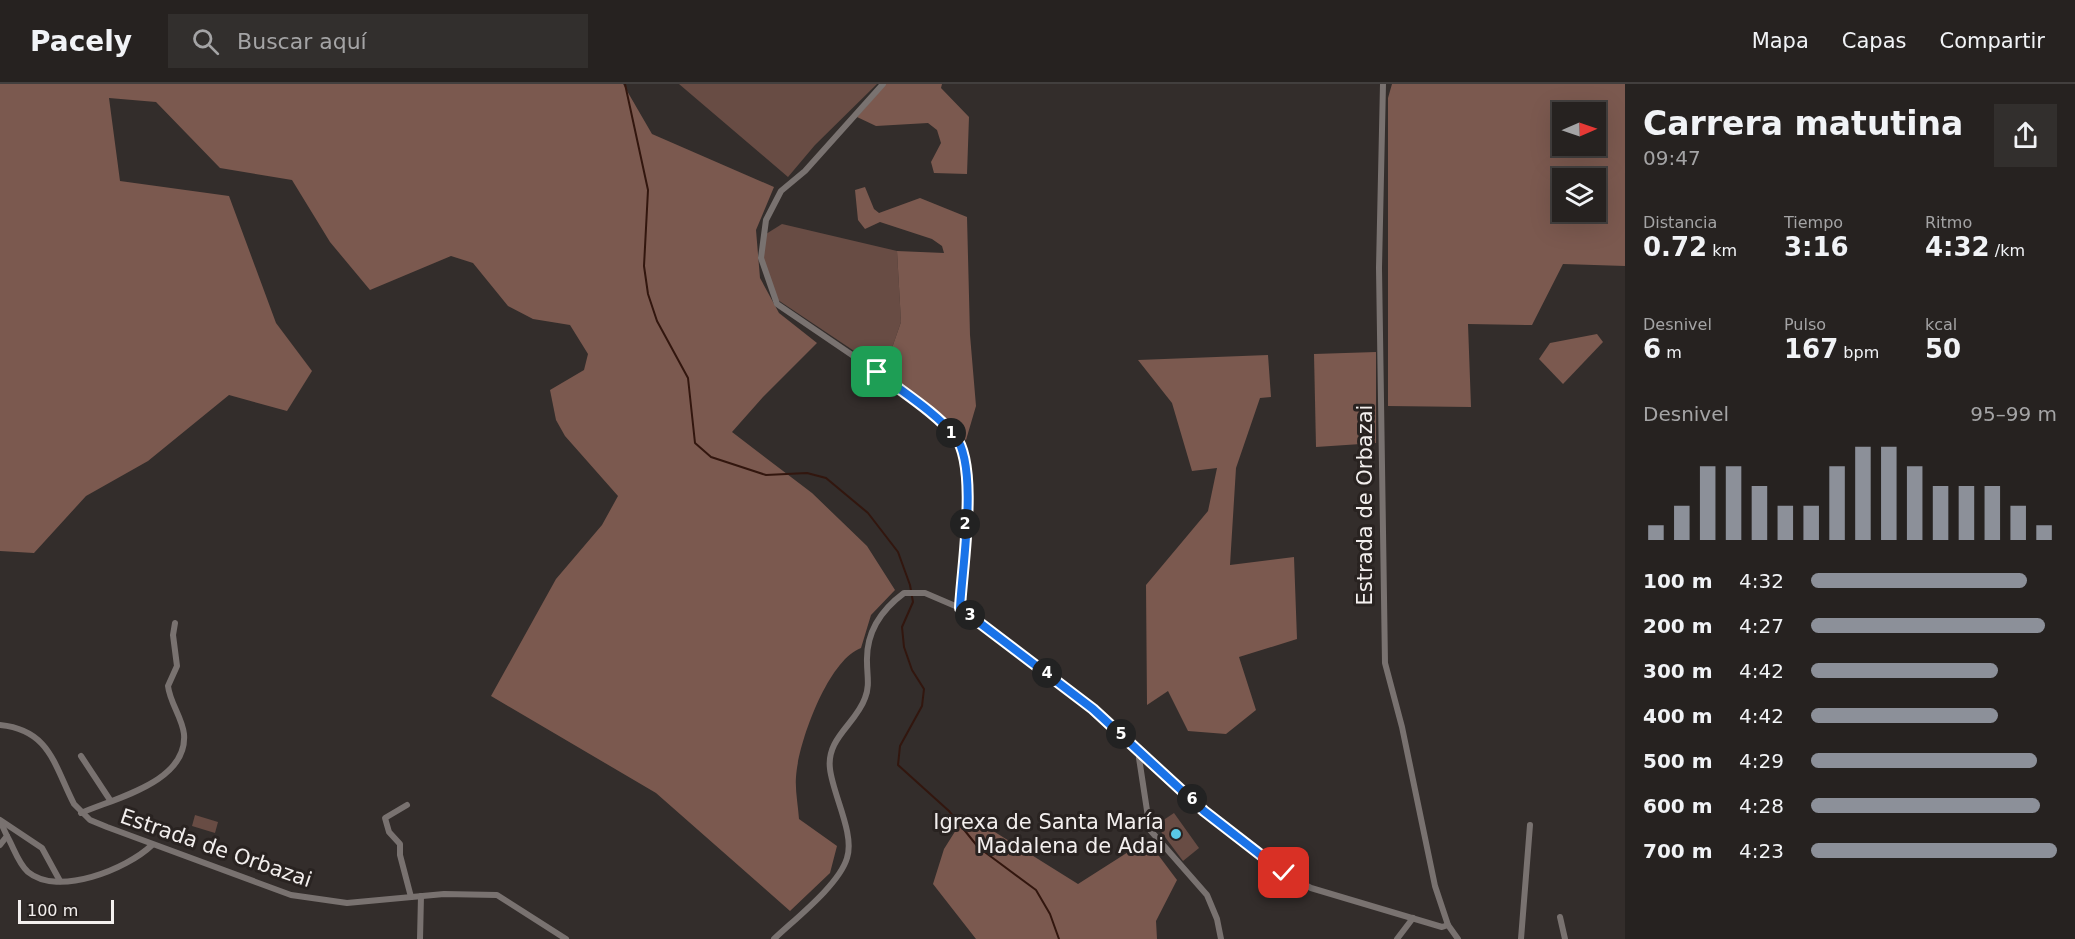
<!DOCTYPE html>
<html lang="es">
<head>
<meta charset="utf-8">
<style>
	:root { --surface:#262220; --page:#322f2d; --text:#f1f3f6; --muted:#a4a4a5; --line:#423f3e; --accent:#8c9099 }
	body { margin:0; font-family:"DejaVu Sans",sans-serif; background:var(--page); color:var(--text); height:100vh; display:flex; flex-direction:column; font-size:22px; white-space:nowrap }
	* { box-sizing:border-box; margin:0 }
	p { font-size:20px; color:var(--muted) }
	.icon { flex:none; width:33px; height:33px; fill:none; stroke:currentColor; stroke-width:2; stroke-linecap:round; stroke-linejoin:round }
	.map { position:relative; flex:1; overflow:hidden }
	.details { display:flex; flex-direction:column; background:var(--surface); width:450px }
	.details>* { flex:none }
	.needle { width:39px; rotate:88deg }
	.fabs { position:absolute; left:1552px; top:18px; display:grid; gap:12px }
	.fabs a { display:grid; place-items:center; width:54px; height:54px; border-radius:0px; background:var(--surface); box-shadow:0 6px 24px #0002,0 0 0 2px var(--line); font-size:30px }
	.scale { position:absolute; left:18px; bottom:15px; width:96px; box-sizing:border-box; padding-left:6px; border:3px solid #f3efee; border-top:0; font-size:16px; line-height:21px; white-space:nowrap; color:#f3efee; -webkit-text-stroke:4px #292321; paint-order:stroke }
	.pin { position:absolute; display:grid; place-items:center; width:51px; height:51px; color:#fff; margin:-26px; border-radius:12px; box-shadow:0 3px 9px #0006 }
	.km { position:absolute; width:30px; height:30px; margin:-15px; border-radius:50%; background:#222; color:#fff; font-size:16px; line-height:30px; text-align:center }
	.round { display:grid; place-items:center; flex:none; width:63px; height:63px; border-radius:0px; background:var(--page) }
	.overview { display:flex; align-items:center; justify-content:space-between; height:102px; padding:0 18px }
	h1 { font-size:33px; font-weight:700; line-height:45px }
	.stats { display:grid; grid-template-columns:repeat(3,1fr); gap:9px; height:102px; padding:6px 18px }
	.stats div { display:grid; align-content:center }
	.stats b { font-size:26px; font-weight:700 }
	.stats small { font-size:16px; font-weight:400 }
	.stats p { font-size:16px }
	.chart { height:168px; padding:12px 18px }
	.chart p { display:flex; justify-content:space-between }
	.chart svg { width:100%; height:108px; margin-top:6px; stroke:var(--accent); stroke-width:6 }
	ul { padding:0 18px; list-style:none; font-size:20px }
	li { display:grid; grid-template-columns:96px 72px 1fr; align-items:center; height:45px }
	li i { height:15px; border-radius:8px; background:var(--accent) }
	header { display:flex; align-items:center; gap:36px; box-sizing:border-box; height:84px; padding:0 30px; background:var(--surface); border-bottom:2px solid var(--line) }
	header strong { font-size:28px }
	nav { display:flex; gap:33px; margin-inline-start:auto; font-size:21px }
	.search { width:420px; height:54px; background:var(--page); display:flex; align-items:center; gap:15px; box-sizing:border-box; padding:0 21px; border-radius:0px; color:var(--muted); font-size:22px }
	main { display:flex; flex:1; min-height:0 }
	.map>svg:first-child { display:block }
</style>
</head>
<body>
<header>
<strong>Pacely</strong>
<div class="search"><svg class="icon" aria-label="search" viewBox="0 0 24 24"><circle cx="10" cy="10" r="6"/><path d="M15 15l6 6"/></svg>Buscar aquí</div>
<nav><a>Mapa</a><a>Capas</a><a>Compartir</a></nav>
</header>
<main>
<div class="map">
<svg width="1625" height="855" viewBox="0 0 1625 855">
	<rect width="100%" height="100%" fill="#332d2b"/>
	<g fill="#684c44">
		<path d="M679,0h198l-62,61 -27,32z"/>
		<path d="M782,140l115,27 4,71 -17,49 -109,-73 -12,-37 3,-27z"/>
		<path d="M1174,729l25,35 -16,13 -27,-36z"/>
		<path d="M195,731l23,7 -3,11 -23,-7z"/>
	</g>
	<g fill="#7b594f" fill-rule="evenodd">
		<path d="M0,0h623l29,50 122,53 -18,43 4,48 19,35 38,30 -54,54 -31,35 80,61 55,53 28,44 -24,25 -10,33c-33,12 -63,95 -65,129 -1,13 2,28 3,42l38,27 -7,27 -40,38 -134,-118 -165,-97 65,-117 46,-54 16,-29 -53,-60 -9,-16 -6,-30 34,-20 4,-16 -18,-29 -37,-6 -25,-13 -35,-43 -22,-7 -81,34 -40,-48 -38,-62 -72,-12 -64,-66 -47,-4 11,83 109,15 47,127 36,48 -25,40 -58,-16 -81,66 -62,35 -52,57 -34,-2z"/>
		<path d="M886,0h56l-1,4 28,29 -2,57 -33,-1 -3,-11 10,-19 -4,-13 -9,-7 -52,3 -19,-9z"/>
		<path d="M1392,0h233v182l-62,-2 -31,61 -64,-1 3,83 -83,-1v-308zM1563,28h33v34h-33zM1563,94h33v34h-33z"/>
		<path d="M865,103l9,22 5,4 41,-15 47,19 3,118 6,71 -10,34 -82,-69 17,-49 -4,-71 47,2 -2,-7 -10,-7 -52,-17 -15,7 -7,-9 -3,-30z"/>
		<path d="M1597,250l6,8 -40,42 -24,-25 11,-16z"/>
		<path d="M1376,268v91l-60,4 -2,-93z"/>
		<path d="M1268,271l3,42 -11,1 -24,70 -6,97 64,-8 3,82 -58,18 17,53 -30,24 -38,-3 -20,-40 -21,14 -1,-120 62,-74 9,-43 -25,3 -20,-68 -34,-43z"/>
		<path d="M966,730l112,70 69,-44 30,40 -21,41 1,18h-181l-43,-55 11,-35z"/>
	</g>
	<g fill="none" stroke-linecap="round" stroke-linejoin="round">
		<path stroke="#32160e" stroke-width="2" d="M625,0l23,106 -4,76 4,28 9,27 31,57 7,65 16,14 55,18 41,-2 19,5 42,35 30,39 12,33 3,17 -11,25 2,20 8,23 12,19 -2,17 -22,40 -2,19 51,46 29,36 58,43 14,24 9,25"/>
		<g stroke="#797270" stroke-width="6">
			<path d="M883,0l-78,87 -24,20 -15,29 -5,38 16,46 100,68 60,46 19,19 10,21 2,24 -8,126"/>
			<path d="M1383,0l-4,184 6,395 17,64 33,159 13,39 10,14"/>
			<path d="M0,641c50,5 54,40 74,79l16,16 17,7 184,68 56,8 97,-9 53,1 69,44"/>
			<path d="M1141,669l-2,5 11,72 57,65 10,24 4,20"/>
			<path d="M81,672l29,44"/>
			<path d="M407,721l-22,13 4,14 11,12v11l11,42"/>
			<path d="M81,729c34,-15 107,-31 103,-79 -2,-17 -14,-31 -16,-48l9,-20 -4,-31 2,-12"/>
			<path d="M0,736l42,28 18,33"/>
			<path d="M7,752c7,12 11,27 21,36 30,25 99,-3 124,-27"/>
			<path d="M0,761l7,-9 -7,-15"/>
			<path d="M1560,833l5,22"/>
			<path d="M420,855l1,-43"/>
			<path d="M774,855c21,-20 65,-54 73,-81 8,-24 -14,-63 -17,-89 -4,-31 26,-45 35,-71 5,-12 2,-23 2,-36 -1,-29 14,-52 37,-69h21l35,15 27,18 106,83 111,102 86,66 21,11 131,39 6,-2"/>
			<path d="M1397,855l16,-21"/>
			<path d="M1521,855l9,-114"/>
		</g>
	</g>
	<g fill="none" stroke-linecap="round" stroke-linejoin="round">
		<defs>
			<path id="route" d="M877,288c25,20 57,39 78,64 24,30 7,131 5,172l133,101 111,102 80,62"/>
		</defs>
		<use href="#route" stroke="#fff" stroke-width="12"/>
		<use href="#route" stroke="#1a73e8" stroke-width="8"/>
	</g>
	<circle fill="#59c8e5" stroke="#292321" stroke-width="2" cx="1176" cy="750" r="6"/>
	<g text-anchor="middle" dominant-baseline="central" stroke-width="6" stroke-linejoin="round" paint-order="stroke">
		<g font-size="21" fill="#f3efee" stroke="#292321">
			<text transform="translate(1365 421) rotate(-90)">Estrada de Orbazai</text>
			<text transform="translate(216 764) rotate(19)">Estrada de Orbazai</text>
		</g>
		<g font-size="21" fill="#f3efee" stroke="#292321" text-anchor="end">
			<text x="1164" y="738">Igrexa de Santa María<tspan x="1164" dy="24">Madalena de Adai</tspan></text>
		</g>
	</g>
</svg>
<div class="fabs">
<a><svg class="needle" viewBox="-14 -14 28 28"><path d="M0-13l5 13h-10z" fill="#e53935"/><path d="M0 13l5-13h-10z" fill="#a4a4a5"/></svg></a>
<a><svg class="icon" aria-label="layers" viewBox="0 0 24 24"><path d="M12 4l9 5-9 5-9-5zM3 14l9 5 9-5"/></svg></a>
</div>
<div class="scale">100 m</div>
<div class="pin" style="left:877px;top:288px;background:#1e9e55"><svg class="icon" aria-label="arrive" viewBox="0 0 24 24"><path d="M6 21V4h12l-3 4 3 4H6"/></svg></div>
<div class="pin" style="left:1284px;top:789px;background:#d93025"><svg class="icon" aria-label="check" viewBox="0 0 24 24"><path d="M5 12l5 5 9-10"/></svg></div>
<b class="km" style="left:951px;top:349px">1</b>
<b class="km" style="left:965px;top:440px">2</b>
<b class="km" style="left:970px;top:531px">3</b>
<b class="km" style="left:1047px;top:589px">4</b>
<b class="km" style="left:1121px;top:650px">5</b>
<b class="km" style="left:1192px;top:715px">6</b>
</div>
<section class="details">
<div class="overview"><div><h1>Carrera matutina</h1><p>09:47</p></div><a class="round"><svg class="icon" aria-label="share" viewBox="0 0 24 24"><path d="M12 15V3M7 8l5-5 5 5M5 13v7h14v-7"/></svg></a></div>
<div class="stats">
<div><p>Distancia</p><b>0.72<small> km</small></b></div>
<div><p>Tiempo</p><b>3:16</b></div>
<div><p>Ritmo</p><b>4:32<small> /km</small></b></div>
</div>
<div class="stats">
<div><p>Desnivel</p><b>6<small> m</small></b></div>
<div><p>Pulso</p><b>167<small> bpm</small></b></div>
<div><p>kcal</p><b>50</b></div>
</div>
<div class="chart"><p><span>Desnivel</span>95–99 m</p>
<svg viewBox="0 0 160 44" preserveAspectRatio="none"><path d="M5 44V38M15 44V30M25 44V14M35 44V14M45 44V22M55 44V30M65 44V30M75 44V14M85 44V6M95 44V6M105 44V14M115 44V22M125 44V22M135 44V22M145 44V30M155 44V38"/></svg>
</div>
<ul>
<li><b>100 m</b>4:32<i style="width:88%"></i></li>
<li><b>200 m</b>4:27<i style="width:95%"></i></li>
<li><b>300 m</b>4:42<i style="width:76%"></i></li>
<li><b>400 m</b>4:42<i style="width:76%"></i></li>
<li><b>500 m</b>4:29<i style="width:92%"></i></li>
<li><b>600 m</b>4:28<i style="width:93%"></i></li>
<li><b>700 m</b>4:23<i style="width:100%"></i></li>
</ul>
</section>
</main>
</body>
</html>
